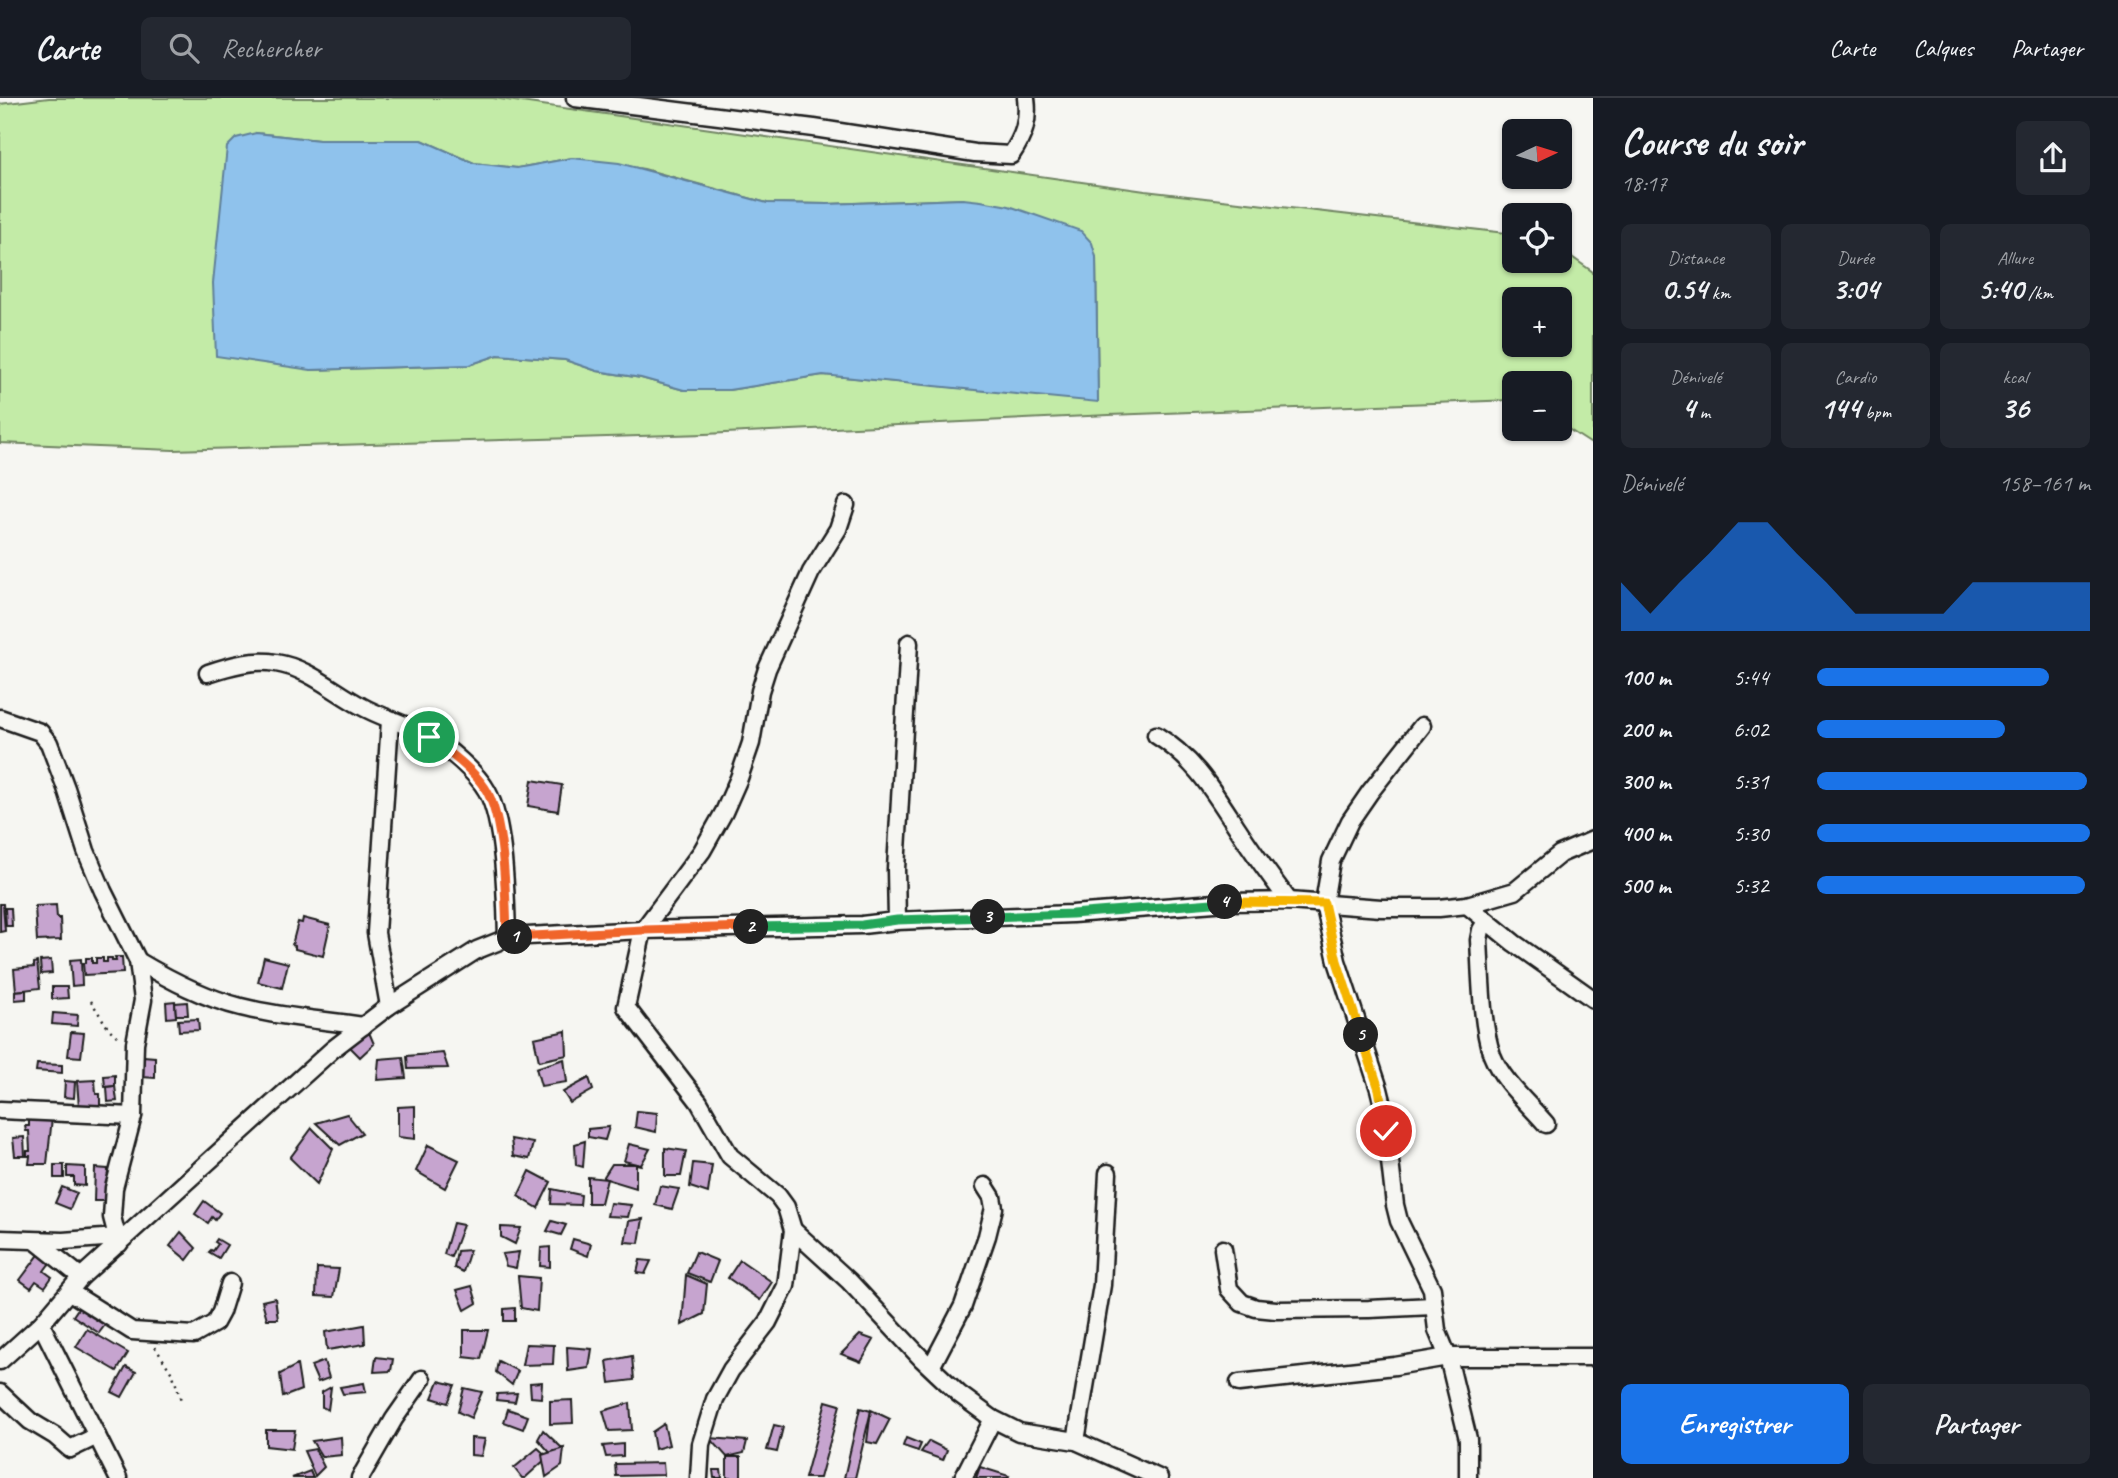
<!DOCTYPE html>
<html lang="fr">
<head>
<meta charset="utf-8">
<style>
	:root { --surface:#171b24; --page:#242831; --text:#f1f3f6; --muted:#9ea1a6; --line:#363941; --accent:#1a73e8 }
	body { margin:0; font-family:Caveat,sans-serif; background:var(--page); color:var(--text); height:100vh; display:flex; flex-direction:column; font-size:26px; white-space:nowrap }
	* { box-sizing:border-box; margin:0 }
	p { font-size:23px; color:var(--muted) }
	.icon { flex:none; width:38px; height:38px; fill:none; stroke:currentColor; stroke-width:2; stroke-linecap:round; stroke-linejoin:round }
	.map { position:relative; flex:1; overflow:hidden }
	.sheet { display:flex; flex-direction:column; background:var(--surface); width:525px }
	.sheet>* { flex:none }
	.needle { width:46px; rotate:86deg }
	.tools { position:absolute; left:1502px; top:21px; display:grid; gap:14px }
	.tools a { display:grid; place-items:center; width:70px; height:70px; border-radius:10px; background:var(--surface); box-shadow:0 2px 5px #0004; font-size:35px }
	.pin { position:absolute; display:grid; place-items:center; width:60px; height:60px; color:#fff; margin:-30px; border:4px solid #fff; border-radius:50%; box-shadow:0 2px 7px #0007 }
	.km { position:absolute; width:35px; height:35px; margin:-18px; border-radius:50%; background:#222; color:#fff; font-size:19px; line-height:35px; text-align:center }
	.round { display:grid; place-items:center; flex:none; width:74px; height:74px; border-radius:10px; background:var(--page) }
	.headline { display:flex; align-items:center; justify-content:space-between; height:119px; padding:0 28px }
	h1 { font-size:38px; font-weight:800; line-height:52px }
	.figures { display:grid; grid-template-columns:repeat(3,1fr); gap:10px; height:119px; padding:7px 28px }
	.figures div { display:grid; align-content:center; border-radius:10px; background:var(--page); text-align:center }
	.figures b { font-size:30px; font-weight:800 }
	.figures small { font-size:19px; font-weight:400 }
	.figures p { font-size:19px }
	.chart { height:196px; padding:14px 28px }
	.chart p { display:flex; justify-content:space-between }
	.chart svg { width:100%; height:126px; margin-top:7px; fill:var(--accent); opacity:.7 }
	.button { display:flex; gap:14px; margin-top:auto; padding:14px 28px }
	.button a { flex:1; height:80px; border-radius:10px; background:var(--accent); color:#fff; font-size:28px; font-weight:800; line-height:80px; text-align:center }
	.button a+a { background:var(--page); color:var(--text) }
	ul { padding:0 28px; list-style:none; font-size:23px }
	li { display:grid; grid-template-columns:112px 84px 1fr; align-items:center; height:52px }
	li i { height:18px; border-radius:9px; background:var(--accent) }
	header { display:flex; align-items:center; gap:42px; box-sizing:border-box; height:98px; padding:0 35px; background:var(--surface); border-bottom:2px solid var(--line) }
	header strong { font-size:33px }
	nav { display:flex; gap:38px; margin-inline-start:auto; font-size:24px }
	.search { width:490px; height:63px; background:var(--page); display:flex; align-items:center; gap:18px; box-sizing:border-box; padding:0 24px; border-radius:10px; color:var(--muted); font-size:26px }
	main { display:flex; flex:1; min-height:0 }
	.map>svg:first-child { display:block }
</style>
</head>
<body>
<header>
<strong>Carte</strong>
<div class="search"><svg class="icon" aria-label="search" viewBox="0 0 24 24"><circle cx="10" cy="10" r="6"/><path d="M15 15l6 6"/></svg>Rechercher</div>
<nav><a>Carte</a><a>Calques</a><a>Partager</a></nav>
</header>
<main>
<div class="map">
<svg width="1593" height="1380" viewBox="0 0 1593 1380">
	<rect width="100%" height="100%" fill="#f6f6f2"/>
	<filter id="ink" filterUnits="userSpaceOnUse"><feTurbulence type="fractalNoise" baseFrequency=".0143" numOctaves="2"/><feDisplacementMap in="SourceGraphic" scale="14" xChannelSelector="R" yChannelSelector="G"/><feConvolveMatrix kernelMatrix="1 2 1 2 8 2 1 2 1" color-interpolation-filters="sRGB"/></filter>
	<g filter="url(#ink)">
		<path fill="#c3eba7" stroke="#708462" stroke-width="2" fill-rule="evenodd" d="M49,0h444l652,93 369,43v27h45v-13l34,24v173l-34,-22v-40h-45v17l-405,15 -404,19 -532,16 -173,-7v-339zM256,35l63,7h103l52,23 43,5 55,-10 72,11 123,34 60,1 136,-5 133,58 2,144 -275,-26 -94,15h-45l-43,-12 -44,-7 -32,-11 -67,-5 -29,10 -158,5zM1514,201h45v46h-45z"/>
		<path fill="#8fc2ec" stroke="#618099" stroke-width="2" d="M256,35l63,7h103l52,23 43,5 55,-10 47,5 148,40 60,1 136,-5 18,2 28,5 72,25 11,12 4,14 2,145 -275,-27 -94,15h-45l-43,-12 -44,-7 -32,-11 -67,-5 -29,10 -158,5 -95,-14 -3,-73 14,-136 9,-9z"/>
		<g fill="#c6a4cf" stroke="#1c1c1c" stroke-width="2">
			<path d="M532,682l30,5 -4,26 -30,-5z"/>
			<path d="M0,806h3l2,27 -5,1z"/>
			<path d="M56,807l1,13h3l1,22 -24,1 -2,-35z"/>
			<path d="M5,810h6l1,18h-6z"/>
			<path d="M303,820l27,7 -7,31 -28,-7v-3l-3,-1 6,-23 4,1z"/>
			<path d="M115,859h7l1,16 -39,2 -1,-12h3v-5h6v5h4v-5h7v4h4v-4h5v3h4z"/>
			<path d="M264,859l24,6 -6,25 -24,-6z"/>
			<path d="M81,861l1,26 -10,1 -2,-26z"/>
			<path d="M51,862l1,13 -11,1 -1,-13z"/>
			<path d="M37,864l3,26 -24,3 -2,-22 20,-2v-4z"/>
			<path d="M52,889h15l1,11 -16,1z"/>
			<path d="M26,892v9l-11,1v-9z"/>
			<path d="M175,903l1,16 -9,1 -1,-16z"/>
			<path d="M187,904l1,13h-12l-1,-12z"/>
			<path d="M53,915l25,2 -1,11 -25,-2z"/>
			<path d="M198,921l1,11 -20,1 -1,-11z"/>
			<path d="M368,932l6,14 -14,13 -13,-13z"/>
			<path d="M566,933l1,24 -28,6 -5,-23z"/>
			<path d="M71,934l13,1 -3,24 -13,-1z"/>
			<path d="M443,955l5,15 -40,1 -1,-13z"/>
			<path d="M143,958l12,1v21l-13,-1z"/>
			<path d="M403,959l3,21 -29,2 2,-21z"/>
			<path d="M564,961l3,23 -26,4 -5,-18z"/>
			<path d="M37,966l25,1v8l-26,-2z"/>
			<path d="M115,977v11l-10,1 -1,-11z"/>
			<path d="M589,980l4,12 -23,13 -7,-11z"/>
			<path d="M95,982l1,14h4v12l-21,1 -2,-26z"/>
			<path d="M65,983l10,1 -1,16 -10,-1z"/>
			<path d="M115,988l2,15 -9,1 -1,-15z"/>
			<path d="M415,1008v33l-17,-2v-30z"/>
			<path d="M637,1013l20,2 -1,19 -21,-5z"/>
			<path d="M347,1016l15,19 -22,12 -24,-22z"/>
			<path d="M29,1019l23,1 -5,46h-18l1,-8h-3v-5h3l-1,-20h-3l-1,-5h4z"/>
			<path d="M609,1029l-4,13 -17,-3v-8z"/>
			<path d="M312,1030l21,21 -16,35 -27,-26z"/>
			<path d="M24,1039l1,19h-10l-2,-18z"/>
			<path d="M511,1041l22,4 -4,16 -16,-3z"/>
			<path d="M585,1043l-2,26 -7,-2 -1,-21z"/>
			<path d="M629,1046l21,5 -9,16 -17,-4z"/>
			<path d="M428,1047l31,15 -14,28 -29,-17z"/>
			<path d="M665,1050l21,3 -5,25h-16z"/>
			<path d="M693,1065l19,2 -4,28 -18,-6z"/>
			<path d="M612,1066h24v24l-33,-10z"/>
			<rect x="54" y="1067" width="10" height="13"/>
			<path d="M67,1068l18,1v19l-11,-1v-8h-7z"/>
			<path d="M95,1070l13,1 -1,32h-13z"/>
			<path d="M530,1073l21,11 -13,26 -20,-12z"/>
			<path d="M588,1079l19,2 -6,24h-13z"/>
			<path d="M660,1088l19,3 -7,20 -17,-4z"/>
			<path d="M62,1089l15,6 -7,16 -15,-6z"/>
			<path d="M552,1091l29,6 -1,10 -29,-1z"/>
			<path d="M204,1103l16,12 -5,7 -3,-3 -4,6 -13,-9z"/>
			<path d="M610,1105l21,2 -3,12 -21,-1z"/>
			<path d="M643,1121l-4,24 -14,-1 4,-21z"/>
			<path d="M552,1123l14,4 -5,10 -14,-4z"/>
			<path d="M453,1125l10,2 -12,32 -7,-3z"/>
			<path d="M501,1129l20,1 -6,16 -14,-7z"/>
			<path d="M181,1134l15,16 -9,12 -17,-14z"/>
			<path d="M217,1141l10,6 -8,13 -10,-6 2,-2 2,1 5,-7 -3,-2z"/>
			<path d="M573,1141l18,5 -3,12 -18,-7z"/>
			<path d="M550,1149v20l-10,-1 1,-18z"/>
			<path d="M470,1152l-7,22 -9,-4 3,-17z"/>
			<path d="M41,1154l11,8 -8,11 8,6 -7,10 -9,-6 -5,7 -11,-8z"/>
			<path d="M519,1154l-3,16 -10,-2 -4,-12z"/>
			<path d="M696,1154l22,9 -8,21 -23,-9z"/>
			<path d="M640,1162l11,1 -6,13 -8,-1z"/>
			<path d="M740,1162l32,22 -12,18 -32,-22z"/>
			<path d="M317,1170l22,1 -5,28 -18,-1z"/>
			<path d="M686,1177l21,9 -3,30 -22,11z"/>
			<path d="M518,1178l21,2 -2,33 -16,-3z"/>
			<path d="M472,1188l5,17 -12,7 -8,-20z"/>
			<path d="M275,1200l3,21h-11l-5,-18z"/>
			<path d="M79,1209l26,18 -6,8 -26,-17z"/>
			<path d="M515,1210v13h-11v-12z"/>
			<path d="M364,1227l1,19 -38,6 -2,-18z"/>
			<path d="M87,1231l41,24 -11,18 -41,-24z"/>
			<path d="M464,1232h24l-7,29 -17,-2z"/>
			<path d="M860,1237l14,5 -13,22 -20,-8z"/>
			<path d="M526,1246l28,1 -1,19 -31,1z"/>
			<path d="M567,1249l25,2 -3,19 -21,3z"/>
			<path d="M632,1258l2,24 -24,3 -3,-22z"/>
			<path d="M376,1259l17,2 -2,12 -17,1z"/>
			<path d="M324,1263l5,17 -11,4 -7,-16z"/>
			<path d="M498,1263l20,10 -6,14 -16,-13z"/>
			<path d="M297,1267l4,25 -18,7 -3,-23z"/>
			<path d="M126,1269l10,5 -14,25 -10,-5z"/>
			<path d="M439,1283l16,4 -7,18 -16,-5z"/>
			<path d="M542,1284l-1,16 -10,-1 -1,-14z"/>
			<path d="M364,1285l2,9 -23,2 -3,-7z"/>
			<path d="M331,1289l-3,23 -6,-3v-15z"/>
			<path d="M464,1290l18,4 -11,26 -13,-6z"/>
			<path d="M517,1295l-2,9 -19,-2 1,-6z"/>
			<path d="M572,1302l1,23 -23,1v-23z"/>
			<path d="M826,1303l14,4 -20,73h-15z"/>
			<path d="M630,1305l2,27 -23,1 -6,-20z"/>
			<path d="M860,1310l11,3 -16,67h-11z"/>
			<path d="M508,1311l20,7 -5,13 -19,-7z"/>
			<path d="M871,1312l19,9 -13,25 -10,-2z"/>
			<path d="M664,1326l5,21 -14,4 -3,-17z"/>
			<path d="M774,1327l9,2 -6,25 -10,-2z"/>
			<path d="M266,1332h29l-3,19 -26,-3z"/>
			<path d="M543,1332l20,19 -10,7 -15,-17z"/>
			<path d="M341,1339l1,18 -20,2 -10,-16z"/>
			<path d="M471,1340l14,1 -4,17 -10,-1z"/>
			<path d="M710,1340l37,3 -3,12 -17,4z"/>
			<path d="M906,1340l15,6 -3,7 -15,-5z"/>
			<path d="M929,1343l18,9 -4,10 -22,-8z"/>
			<path d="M623,1346v12l-17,1 -3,-11z"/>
			<path d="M538,1350l10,9 -23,21h-3l-8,-10z"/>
			<path d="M564,1350l-2,18 -16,11 -4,-22z"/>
			<path d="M315,1351l9,18 -9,9 -11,-25z"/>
			<rect x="727" y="1359" width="14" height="21"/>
			<path d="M663,1365l1,12 -48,1 -1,-12z"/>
			<path d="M980,1369l29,9 -1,2h-32z"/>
			<path d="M713,1372h8l1,8h-8z"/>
			<path d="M310,1373l3,7h-21z"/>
		</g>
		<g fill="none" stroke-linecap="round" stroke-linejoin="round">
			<defs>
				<g id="street">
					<path d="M575,0l239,30 161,25 36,2c13,-19 18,-34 15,-57"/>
					<path d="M208,575c21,-7 45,-14 68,-10 32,5 57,28 85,43 21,12 47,18 68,31 18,10 48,36 58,54 18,32 19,110 20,147"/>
					<path d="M0,620l40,14 9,11 17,45 20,63 17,40 35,70 5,39 -8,43 -2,73 -19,72 -2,29 7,27"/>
					<path d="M1422,628l-52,66 -20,29 -19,40 -7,42 13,58 42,128 5,20 11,96 4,16 33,68 5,41 11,27 20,82v39"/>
					<path d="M1156,637c39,24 57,56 82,94 16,25 33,48 51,72"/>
					<path d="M1467,807l47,38 79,56"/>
					<path d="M897,823l-1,-52 13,-226"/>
					<path d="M1486,824l-5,8 -2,10c2,33 2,84 13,115 10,26 37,49 54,69"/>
					<path d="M643,832l-17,77 73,95 31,54 48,40 8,11 7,23 -7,56 -18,36 -37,48 -16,29 -14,45 -2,34"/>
					<path d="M643,832l59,-79 22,-39 15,-34 12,-35 9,-52 7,-22 44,-97 27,-43 8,-24"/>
					<path d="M138,863c32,19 66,37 103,46 39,10 82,13 122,19"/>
					<path d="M389,908l-13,-73 14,-212"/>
					<path d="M0,1012l133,6"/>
					<path d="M793,1132l56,51 73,78 37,35 34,25 26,13 57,9 83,37"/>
					<path d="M0,1141l63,2 54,-4"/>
					<path d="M36,1143l45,36"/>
					<path d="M1223,1151l6,40 13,14 14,5 20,2 93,-1 64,-3"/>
					<path d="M70,1194l62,39 62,4 21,-12 6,-11 9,-29"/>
					<path d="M41,1226l77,154"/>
					<path d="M0,1263l41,-37 40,-47 252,-228 56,-43 88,-56 30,-12 20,-2 116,-6 219,-5 35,-4 175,-7 156,-12 61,-1 92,7h58l28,-3 48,-14 45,-37 33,-14"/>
					<path d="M931,1269l32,-61 24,-70 7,-28 -2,-11 -7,-11"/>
					<path d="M1239,1285l156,-17 53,-9h145"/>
					<path d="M0,1295l30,28 25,15 15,13 27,-13"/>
					<path d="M1076,1343l26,-156 6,-112"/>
					<path d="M360,1380l34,-59 28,-40"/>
					<path d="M963,1380l30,-59"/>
				</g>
			</defs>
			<use href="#street" stroke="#1c1c1c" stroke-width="21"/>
			<g stroke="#1c1c1c" stroke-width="2.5" stroke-dasharray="2 5" stroke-linecap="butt">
				<path d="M91,903l17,27 12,11"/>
				<path d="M155,1249l18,28 8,25"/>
			</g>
			<use href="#street" stroke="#f6f6f2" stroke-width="16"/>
		</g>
	</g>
	<g fill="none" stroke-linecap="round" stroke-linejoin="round" filter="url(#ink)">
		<defs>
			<path id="split-1" d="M429,639c19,15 42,30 56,51 20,30 21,114 22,150l8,-1"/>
			<path id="split-2" d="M515,839l128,-7 108,-3"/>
			<path id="split-3" d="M751,829l111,-2 35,-5 91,-3"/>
			<path id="split-4" d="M988,819l84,-3 153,-12"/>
			<path id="split-5" d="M1225,804l99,1 13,58 24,74"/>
			<path id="split-6" d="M1361,937l18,54 7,42"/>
		</defs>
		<use href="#split-1" stroke="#fff" stroke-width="14"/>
		<use href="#split-2" stroke="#fff" stroke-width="14"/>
		<use href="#split-3" stroke="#fff" stroke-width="14"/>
		<use href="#split-4" stroke="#fff" stroke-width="14"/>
		<use href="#split-5" stroke="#fff" stroke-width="14"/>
		<use href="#split-6" stroke="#fff" stroke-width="14"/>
		<use href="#split-1" stroke="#f0652b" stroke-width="9"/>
		<use href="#split-2" stroke="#f0652b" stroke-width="9"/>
		<use href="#split-3" stroke="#22a559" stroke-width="9"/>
		<use href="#split-4" stroke="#22a559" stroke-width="9"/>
		<use href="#split-5" stroke="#f5b400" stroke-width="9"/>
		<use href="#split-6" stroke="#f5b400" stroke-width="9"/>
	</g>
</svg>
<div class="tools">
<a><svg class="needle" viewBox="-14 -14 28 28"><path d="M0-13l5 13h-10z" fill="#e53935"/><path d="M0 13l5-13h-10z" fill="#9ea1a6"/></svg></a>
<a><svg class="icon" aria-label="locate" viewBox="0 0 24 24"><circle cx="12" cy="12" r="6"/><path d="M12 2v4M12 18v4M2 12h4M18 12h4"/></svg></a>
<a>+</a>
<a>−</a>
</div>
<div class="pin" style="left:429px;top:639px;background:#1e9e55"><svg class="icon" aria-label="arrive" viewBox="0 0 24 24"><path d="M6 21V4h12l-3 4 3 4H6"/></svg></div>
<div class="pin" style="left:1386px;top:1033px;background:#d93025"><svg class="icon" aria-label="check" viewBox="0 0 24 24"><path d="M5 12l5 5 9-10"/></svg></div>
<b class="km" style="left:515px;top:839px">1</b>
<b class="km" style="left:751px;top:829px">2</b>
<b class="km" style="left:988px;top:819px">3</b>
<b class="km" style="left:1225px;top:804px">4</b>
<b class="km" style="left:1361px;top:937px">5</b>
</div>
<section class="sheet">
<div class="headline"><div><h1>Course du soir</h1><p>18:17</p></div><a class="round"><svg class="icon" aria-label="share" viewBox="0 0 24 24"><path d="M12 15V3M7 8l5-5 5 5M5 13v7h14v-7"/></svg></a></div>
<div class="figures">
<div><p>Distance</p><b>0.54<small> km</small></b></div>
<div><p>Durée</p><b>3:04</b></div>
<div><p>Allure</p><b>5:40<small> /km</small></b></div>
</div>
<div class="figures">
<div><p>Dénivelé</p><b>4<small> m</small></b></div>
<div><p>Cardio</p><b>144<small> bpm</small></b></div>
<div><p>kcal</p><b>36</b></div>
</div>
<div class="chart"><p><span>Dénivelé</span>158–161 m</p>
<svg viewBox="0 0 160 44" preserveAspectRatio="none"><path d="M0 44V27L10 38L20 27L30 17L40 6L50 6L60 17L70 27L80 38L90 38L100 38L110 38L120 27L130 27L140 27L150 27L160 27V44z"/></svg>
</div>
<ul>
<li><b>100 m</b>5:44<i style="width:85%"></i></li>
<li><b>200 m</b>6:02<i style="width:69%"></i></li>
<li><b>300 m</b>5:31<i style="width:99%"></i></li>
<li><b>400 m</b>5:30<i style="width:100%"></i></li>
<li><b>500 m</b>5:32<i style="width:98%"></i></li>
</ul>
<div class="button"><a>Enregistrer</a><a>Partager</a></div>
</section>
</main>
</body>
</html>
